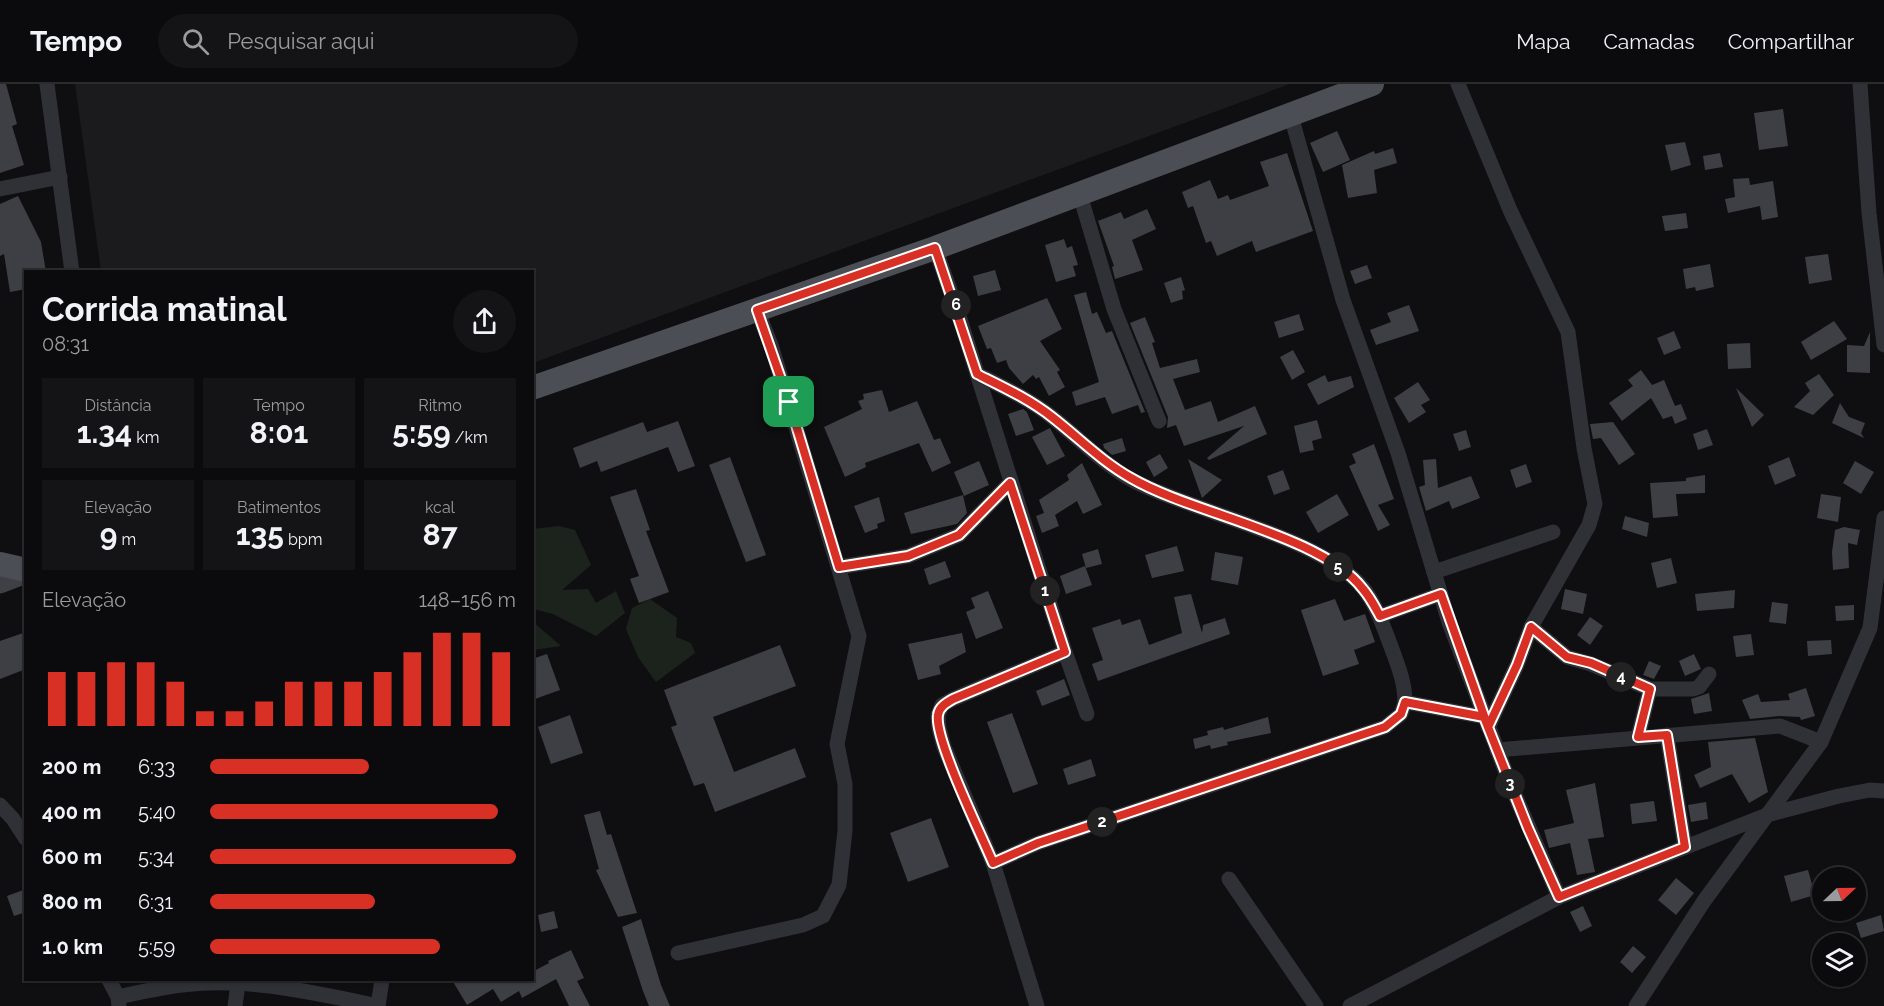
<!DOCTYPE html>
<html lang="pt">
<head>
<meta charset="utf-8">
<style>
	:root { --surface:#0b0b0d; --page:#141416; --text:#f1f3f6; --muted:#9a9b9d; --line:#2b2b2e; --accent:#d93025 }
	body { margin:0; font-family:Raleway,sans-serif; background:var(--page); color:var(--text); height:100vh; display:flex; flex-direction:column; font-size:22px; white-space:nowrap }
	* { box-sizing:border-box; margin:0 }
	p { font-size:20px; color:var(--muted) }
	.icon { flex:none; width:33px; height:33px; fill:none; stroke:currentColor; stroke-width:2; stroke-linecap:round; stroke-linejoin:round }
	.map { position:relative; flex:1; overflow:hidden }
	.drawer { position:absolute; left:24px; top:186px; width:510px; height:711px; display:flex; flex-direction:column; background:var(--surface); border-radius:0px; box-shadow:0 2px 4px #0004,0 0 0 2px var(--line) }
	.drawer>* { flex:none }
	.needle { width:39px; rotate:68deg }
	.tools { position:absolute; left:1812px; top:783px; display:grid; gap:12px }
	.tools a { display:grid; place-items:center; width:54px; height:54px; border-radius:50%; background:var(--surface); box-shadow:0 2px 4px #0004,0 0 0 2px var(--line); font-size:30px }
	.pin { position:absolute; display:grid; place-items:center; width:51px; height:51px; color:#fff; margin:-26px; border-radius:12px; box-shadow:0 3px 9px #0006 }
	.km { position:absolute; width:30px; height:30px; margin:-15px; border-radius:50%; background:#222; color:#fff; font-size:16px; line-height:30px; text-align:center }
	.round { display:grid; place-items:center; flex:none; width:63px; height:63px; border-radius:32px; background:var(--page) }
	.overview { display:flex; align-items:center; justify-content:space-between; height:102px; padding:0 18px }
	h1 { font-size:33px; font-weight:700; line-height:45px }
	.figures { display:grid; grid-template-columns:repeat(3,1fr); gap:9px; height:102px; padding:6px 18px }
	.figures div { display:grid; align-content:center; border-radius:0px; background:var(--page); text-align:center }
	.figures b { font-size:30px; font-weight:700 }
	.figures small { font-size:16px; font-weight:400 }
	.figures p { font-size:16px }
	.chart { height:168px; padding:12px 18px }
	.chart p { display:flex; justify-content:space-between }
	.chart svg { width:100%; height:108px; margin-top:6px; stroke:var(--accent); stroke-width:6 }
	ul { padding:0 18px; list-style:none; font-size:20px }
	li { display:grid; grid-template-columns:96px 72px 1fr; align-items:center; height:45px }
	li i { height:15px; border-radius:8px; background:var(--accent) }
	header { display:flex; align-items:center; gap:36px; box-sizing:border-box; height:84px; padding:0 30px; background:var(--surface); border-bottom:2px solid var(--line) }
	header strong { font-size:28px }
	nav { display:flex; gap:33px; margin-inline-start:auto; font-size:21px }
	.search { width:420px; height:54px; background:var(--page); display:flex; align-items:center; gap:15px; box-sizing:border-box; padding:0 21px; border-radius:33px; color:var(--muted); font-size:22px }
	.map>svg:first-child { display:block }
</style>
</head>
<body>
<header>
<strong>Tempo</strong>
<div class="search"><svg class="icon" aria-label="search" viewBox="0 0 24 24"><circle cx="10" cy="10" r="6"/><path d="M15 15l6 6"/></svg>Pesquisar aqui</div>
<nav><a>Mapa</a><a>Camadas</a><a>Compartilhar</a></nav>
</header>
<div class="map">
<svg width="1884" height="922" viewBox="0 0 1884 922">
	<rect width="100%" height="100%" fill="#0f0f11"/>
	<path fill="#1b1b1e" d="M75,0h1215l-757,279 -1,-91 -431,-1z"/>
	<g fill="#1c231d">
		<path d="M559,442l16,4 16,35 -29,25 26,-1 8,14 20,-12 9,22 -29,23 -43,-22 -20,-5v-80z"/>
		<path d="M650,515l27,19 -1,19 15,6 4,10 -39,29 -18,-25 -12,-28 6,-21z"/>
		<path d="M532,537l29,25 -28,4z"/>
	</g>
	<g fill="#3e3f44">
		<path d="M0,0h6l11,40 -5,2 12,39 -24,8z"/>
		<path d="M1783,25l5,37 -29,4 -5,-37z"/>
		<path d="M1337,47l13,29 -27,12 -13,-29z"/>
		<path d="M1685,58l6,23 -20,6 -6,-26z"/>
		<path d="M1393,64l4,15 -23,7 3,23 -29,5 -6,-33 32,-14 1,3z"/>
		<path d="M1287,69l26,78 -57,21 -4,-11 -35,15 -6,-15 -5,2 -13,-37 -5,2 -6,-16 28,-12 8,19 10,-4 2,5 39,-14 -9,-24z"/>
		<path d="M1720,69l3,14 -18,3 -2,-14z"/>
		<path d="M1749,94l1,7 23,-4 5,36 -16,3 -2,-14 -32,7 -3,-14 10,-2 -2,-18z"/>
		<path d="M18,112l23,46 5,30h-20v17l-16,3 -6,-38 -4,2v-52z"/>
		<path d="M1147,125l9,20 -24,11 11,30 -28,9 -3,-12 2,-1 -16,-45 23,-9 3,7z"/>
		<path d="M1686,129l2,15 -23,3 -3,-15z"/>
		<path d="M1064,155l3,9 5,-2 6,19 -5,1 3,10 -20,6 -11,-37z"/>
		<path d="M1828,170l4,26 -23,4 -4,-27z"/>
		<path d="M1710,180l4,23 -18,4 -1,-4 -9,2 -3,-20z"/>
		<path d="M1367,181l5,13 -17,6 -5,-13z"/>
		<path d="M995,186l6,20 -23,6 -5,-20z"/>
		<path d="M1181,193l4,13 -3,1 1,8 -12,4 -7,-20z"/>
		<path d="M1086,208l6,22 5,-2 9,21 6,-2 33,81 -4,1 -3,-8 -26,9 -7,-17 -29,9 -4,-14 27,-10 -25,-87z"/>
		<path d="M1047,214l15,31 -22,12 20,29 -3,2 8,15 -16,9 -10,-19 -3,2 -3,-4 -10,9 -14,-16 -3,-8 -9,3 -6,-15 -4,1 -9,-23z"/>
		<path d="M1409,221l10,26 -43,14 -6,-15 21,-8 -4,-9z"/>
		<path d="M1299,230l5,16 -25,8 -5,-16z"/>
		<path d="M1145,233l10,25 -3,1 8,25 37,-9 3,13 -27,7 12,31 26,-9 7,21 37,-16 12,28 -58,26 -2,-2 37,-32 -60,20 -8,-21 -9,3 1,-11 -38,-94z"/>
		<path d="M1834,237l13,18 -36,21 -10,-18z"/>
		<path d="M1674,247l7,17 -17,7 -7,-17z"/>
		<path d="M1870,248v41l-23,-1v-27l17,1z"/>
		<path d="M1750,259l1,25 -23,1 -1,-25z"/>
		<path d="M1293,266l12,22 -13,8 -12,-23z"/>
		<path d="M1641,286l11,15 12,-5 11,26 6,-2 6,15 -12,5 -3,-8 -9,3 -12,-21 -29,23 -13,-18 24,-17 -5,-6z"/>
		<path d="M1819,290l15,21 -21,20 -19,-8 16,-16 -5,-8z"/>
		<path d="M1325,291l3,7 23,-6 3,11 -36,18 -11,-21z"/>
		<path d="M1418,298l12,18 -9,5 5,7 -17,11 -15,-25z"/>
		<path d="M1736,304l28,27 -12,12z"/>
		<path d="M882,306l7,22 28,-11 17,39 6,-2 11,25 -19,9 -13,-29 -54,20 1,4 -21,10 -21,-50 38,-18 -4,-8 6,-2 -1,-5z"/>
		<path d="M1840,319l9,14 16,6 -4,10 3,5 -32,-15z"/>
		<path d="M1023,325l4,3 7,18 -18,6 -8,-22z"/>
		<path d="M1317,336l5,18 -10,3 2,9 -14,3 -6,-27z"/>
		<path d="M678,337l17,45 -17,6 -10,-25 -67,25 -4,-11 -17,7 -7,-20 70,-26 4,10z"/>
		<path d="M1613,338l22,32 -16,11 -18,-27 -8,1 -3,-15z"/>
		<path d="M1050,344l15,28 -18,9 -15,-28z"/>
		<path d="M1707,345l6,16 -15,5 -5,-16z"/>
		<path d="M1466,346l5,17 -12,4 -6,-17z"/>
		<path d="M1122,354l4,13 -14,4 -8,-7 -1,-4z"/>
		<path d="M1374,360l20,55 -16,6 12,20 -12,6 -29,-65 7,-3 -4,-9z"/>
		<path d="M1160,370l8,14 -14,9 -8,-15z"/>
		<path d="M730,373l36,98 -20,7 -37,-97z"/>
		<path d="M1789,373l7,19 -21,9 -7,-19z"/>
		<path d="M1188,375l34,21 -20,18z"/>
		<path d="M1436,375l2,29 33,-12 9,22 -28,11 -3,-8 -23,10 -7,-24 6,-2 -2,-25z"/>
		<path d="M979,377l10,24 -25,11 -10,-24z"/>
		<path d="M1855,377l19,11 -13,22 -18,-11z"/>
		<path d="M1082,379l20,42 -19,9 -6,-13 -22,14 4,11 -17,7 -6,-17 8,-3 -5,-13 30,-20 -2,-5z"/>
		<path d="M1526,380l6,18 -16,6 -6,-18z"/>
		<path d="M1283,386l7,19 -16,6 -7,-19z"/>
		<path d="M1705,391v18l-29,1 2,22 -25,2 -3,-35 36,-2v-3z"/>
		<path d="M636,405l14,41 -4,1 23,61 -30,11 -9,-24 9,-3 -29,-79z"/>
		<path d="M1337,410l12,21 -31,18 -12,-21z"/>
		<path d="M1821,410l20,3 -3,25 -21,-4z"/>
		<path d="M963,411l4,18 -10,11 -46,10 -7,-21z"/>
		<path d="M879,413l6,24 -8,3 1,4 -13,5 -11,-27z"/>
		<path d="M1625,432l24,7 -2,14 -25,-8z"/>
		<path d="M1844,443l16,3 -3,15 -9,-2 1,25 -16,2 -1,-18 3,-22z"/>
		<path d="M1177,462l7,25 -32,7 -7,-23z"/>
		<path d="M1098,465l4,15 -16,4 -4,-14z"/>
		<path d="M1215,468l28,5 -5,28 -27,-5z"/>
		<path d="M1671,474l6,25 -20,5 -6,-25z"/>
		<path d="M945,477l6,16 -22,8 -5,-16z"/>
		<path d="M1085,482l7,19 -26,9 -6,-18z"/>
		<path d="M1565,505l22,5 -4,20 -22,-5z"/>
		<path d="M1735,506l-1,18 -37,3 -2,-17z"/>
		<path d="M988,507l15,37 -27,11 -10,-27 9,-4 -4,-10z"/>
		<path d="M1191,510l11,39 1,-8 22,-7 5,16 -132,47 -6,-17 11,-4 -11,-32 28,-9 2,6 18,-6 9,26 33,-12 -8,-36z"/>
		<path d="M1335,515l9,22 21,-7 10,28 -21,8 5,14 -36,12 -22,-66z"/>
		<path d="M1772,518l16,2 -2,20 -17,-2z"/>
		<path d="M1854,521v15l-18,1 -1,-15z"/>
		<path d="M1590,533l13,9 -13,19 -13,-10z"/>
		<path d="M26,548v37l-26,10v-38z"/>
		<path d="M962,549l4,19 -27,14 2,8 -23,6 -10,-36z"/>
		<path d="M1751,550l3,21 -18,2 -3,-21z"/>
		<path d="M1831,556l1,14 -24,2 -1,-15z"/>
		<path d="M780,561l16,41 -83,31 21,55 61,-24 11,29 -91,35 -11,-29 -10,3 -23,-59 6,-2 -13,-35z"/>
		<path d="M547,570l13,36 -28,10v-41z"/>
		<path d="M1694,570l7,15 -16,7 -6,-15z"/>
		<path d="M1649,577l12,5 -7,13 -11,-4z"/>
		<path d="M1064,595l6,16 -28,11 -6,-15z"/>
		<path d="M1806,604l9,28 -14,4 -1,-3 -21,-1 -29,3 -8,-19 16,-6 3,8 29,-2 -2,-6z"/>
		<path d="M1709,609l3,18 -18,3 -3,-15z"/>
		<path d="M1012,629l26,71 -25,9 -26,-71z"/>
		<path d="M570,631l13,38 -32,11 -13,-37z"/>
		<path d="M1268,633l3,16 -44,9 1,3 -17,4 -1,-4 -15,4 -2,-10 15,-4 -1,-4 16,-4 1,3z"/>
		<path d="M1755,654l13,54 -19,11 -17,-29 -32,14 -6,-13 17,-8 -3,-25z"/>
		<path d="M1091,675l5,17 -28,9 -5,-16z"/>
		<path d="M1595,699l9,54 -16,2 7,33 -18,3 -7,-32 -21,5 -5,-18 30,-7 -8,-33z"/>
		<path d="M1654,717l3,20 -25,3 -2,-20z"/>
		<path d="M1706,718l2,17 -17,3 -3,-17z"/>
		<path d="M600,727l7,24 4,-1 26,79 -19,4 -22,-47 3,-1 -15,-54z"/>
		<path d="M931,734l18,49 -41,15 -18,-49z"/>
		<path d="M1808,786l7,25 -24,7 -7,-26z"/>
		<path d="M1676,794l18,15 -18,22 -18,-15z"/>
		<path d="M26,805v23l-12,4 -7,-20z"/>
		<path d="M1583,822l9,20 -12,6 -10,-20z"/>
		<path d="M554,827l4,17 -17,4 -3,-17z"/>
		<path d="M1881,831l3,16 -23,7 -5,-15z"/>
		<path d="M641,835l20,66 9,21h-21l-6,-15 -21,-64z"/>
		<path d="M1633,862l13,11 -14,16 -12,-11z"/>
		<path d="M571,866l13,28 -7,3 13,25h-21l-13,-27 -34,19 -3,-7 -18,11 -8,-13 -26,16 -15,-25h80v-8l17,-9 -1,-2z"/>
	</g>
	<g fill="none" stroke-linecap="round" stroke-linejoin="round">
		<g stroke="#303136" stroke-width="15">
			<path d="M47,0l25,188"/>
			<path d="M1458,0l52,126 58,122 16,116 11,56 -6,21 -58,102 -14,38 -29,62"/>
			<path d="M1860,0l9,129 15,132"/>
			<path d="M1291,32l52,184 55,153 51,169 62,164 48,111"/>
			<path d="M0,105l60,-12"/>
			<path d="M1080,111l34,114 45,112"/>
			<path d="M935,164l23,65 107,339 -112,47 -11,6 -4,10 1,13 5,19 49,116 44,143"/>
			<path d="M977,290c26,13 52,25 75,43 28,22 51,47 82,64 62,32 187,56 229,107 12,15 19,35 26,53 7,20 16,39 16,61l79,15"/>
			<path d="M839,483l69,-11 51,-21 51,-52"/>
			<path d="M1434,488l119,-40"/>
			<path d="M1380,532l61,-22"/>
			<path d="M1531,543l36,30 24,7 59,25h43l6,-2 10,-13"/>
			<path d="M1065,568l22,62"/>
			<path d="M1667,651l18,112"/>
			<path d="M1638,653l12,-48"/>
			<path d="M1497,666l283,-24 41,16"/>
			<path d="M0,721l13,14 13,20"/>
			<path d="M993,779l45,-20 347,-116 16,-13 4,-12"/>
			<path d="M1229,795l87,127"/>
			<path d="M678,869l125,-28 20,-9 16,-31 6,-54v-47l-8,-40 22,-108 -88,-291 -14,-35"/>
			<path d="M109,896l9,17 1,9"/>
			<path d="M118,913c31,-7 60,-13 91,-14 54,-2 117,12 169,23"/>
			<path d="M235,922l3,-22"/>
			<path d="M378,922l4,-26"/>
			<path d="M1350,922l209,-109 208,-82 72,-19 31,-6 14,1"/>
			<path d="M1636,922l68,-105 117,-159 49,-114 14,-110"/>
		</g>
		<path stroke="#3e4046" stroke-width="21" d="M0,499l26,-10"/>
		<g stroke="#4c4e55" stroke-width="24">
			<path d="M532,304l403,-140 437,-164"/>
			<path d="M0,480l26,6"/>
		</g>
	</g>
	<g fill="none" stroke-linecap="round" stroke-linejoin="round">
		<defs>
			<path id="route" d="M789,318l50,165 69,-11 51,-21 51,-52 55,169 -112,47c-7,4 -14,8 -15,16 -4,24 44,121 55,148l45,-20 347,-116 16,-13 4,-12 79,15 44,111 31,69 126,-50 -18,-112 -29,2 12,-48 -59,-26 -24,-6 -36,-30 -14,38 -29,62 -47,-133 -61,22c-5,-9 -10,-19 -17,-27 -41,-54 -171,-75 -232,-111 -30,-17 -52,-40 -79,-61 -23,-18 -49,-30 -75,-43l-42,-126 -178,62 32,92"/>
		</defs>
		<use href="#route" stroke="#fff" stroke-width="12"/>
		<use href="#route" stroke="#d93025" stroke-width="8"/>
	</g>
</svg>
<div class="tools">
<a><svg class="needle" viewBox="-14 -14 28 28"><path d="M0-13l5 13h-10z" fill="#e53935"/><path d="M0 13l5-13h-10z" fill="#9a9b9d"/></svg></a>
<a><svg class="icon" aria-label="layers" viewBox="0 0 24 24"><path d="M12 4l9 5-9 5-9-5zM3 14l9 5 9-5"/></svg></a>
</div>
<div class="pin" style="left:789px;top:318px;background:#1e9e55"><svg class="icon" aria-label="arrive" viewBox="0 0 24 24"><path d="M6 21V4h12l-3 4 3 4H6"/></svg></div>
<b class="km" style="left:1045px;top:507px">1</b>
<b class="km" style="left:1102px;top:738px">2</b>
<b class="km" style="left:1510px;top:700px">3</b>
<b class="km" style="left:1621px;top:593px">4</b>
<b class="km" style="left:1338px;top:483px">5</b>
<b class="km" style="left:956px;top:221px">6</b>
<section class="drawer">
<div class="overview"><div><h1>Corrida matinal</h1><p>08:31</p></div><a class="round"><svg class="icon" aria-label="share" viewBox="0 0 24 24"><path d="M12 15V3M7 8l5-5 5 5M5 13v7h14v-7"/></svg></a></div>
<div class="figures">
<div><p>Distância</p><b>1.34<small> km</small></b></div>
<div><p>Tempo</p><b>8:01</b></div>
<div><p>Ritmo</p><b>5:59<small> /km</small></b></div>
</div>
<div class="figures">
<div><p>Elevação</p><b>9<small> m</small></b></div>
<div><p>Batimentos</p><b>135<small> bpm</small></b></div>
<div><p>kcal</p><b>87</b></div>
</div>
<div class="chart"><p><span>Elevação</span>148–156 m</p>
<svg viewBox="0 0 160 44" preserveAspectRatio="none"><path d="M5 44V22M15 44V22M25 44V18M35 44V18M45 44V26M55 44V38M65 44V38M75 44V34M85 44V26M95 44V26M105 44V26M115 44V22M125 44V14M135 44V6M145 44V6M155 44V14"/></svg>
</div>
<ul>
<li><b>200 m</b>6:33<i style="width:52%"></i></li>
<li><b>400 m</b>5:40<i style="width:94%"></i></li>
<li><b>600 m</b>5:34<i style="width:100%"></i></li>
<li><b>800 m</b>6:31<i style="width:54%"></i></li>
<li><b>1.0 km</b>5:59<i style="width:75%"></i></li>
</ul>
</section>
</div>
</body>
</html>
